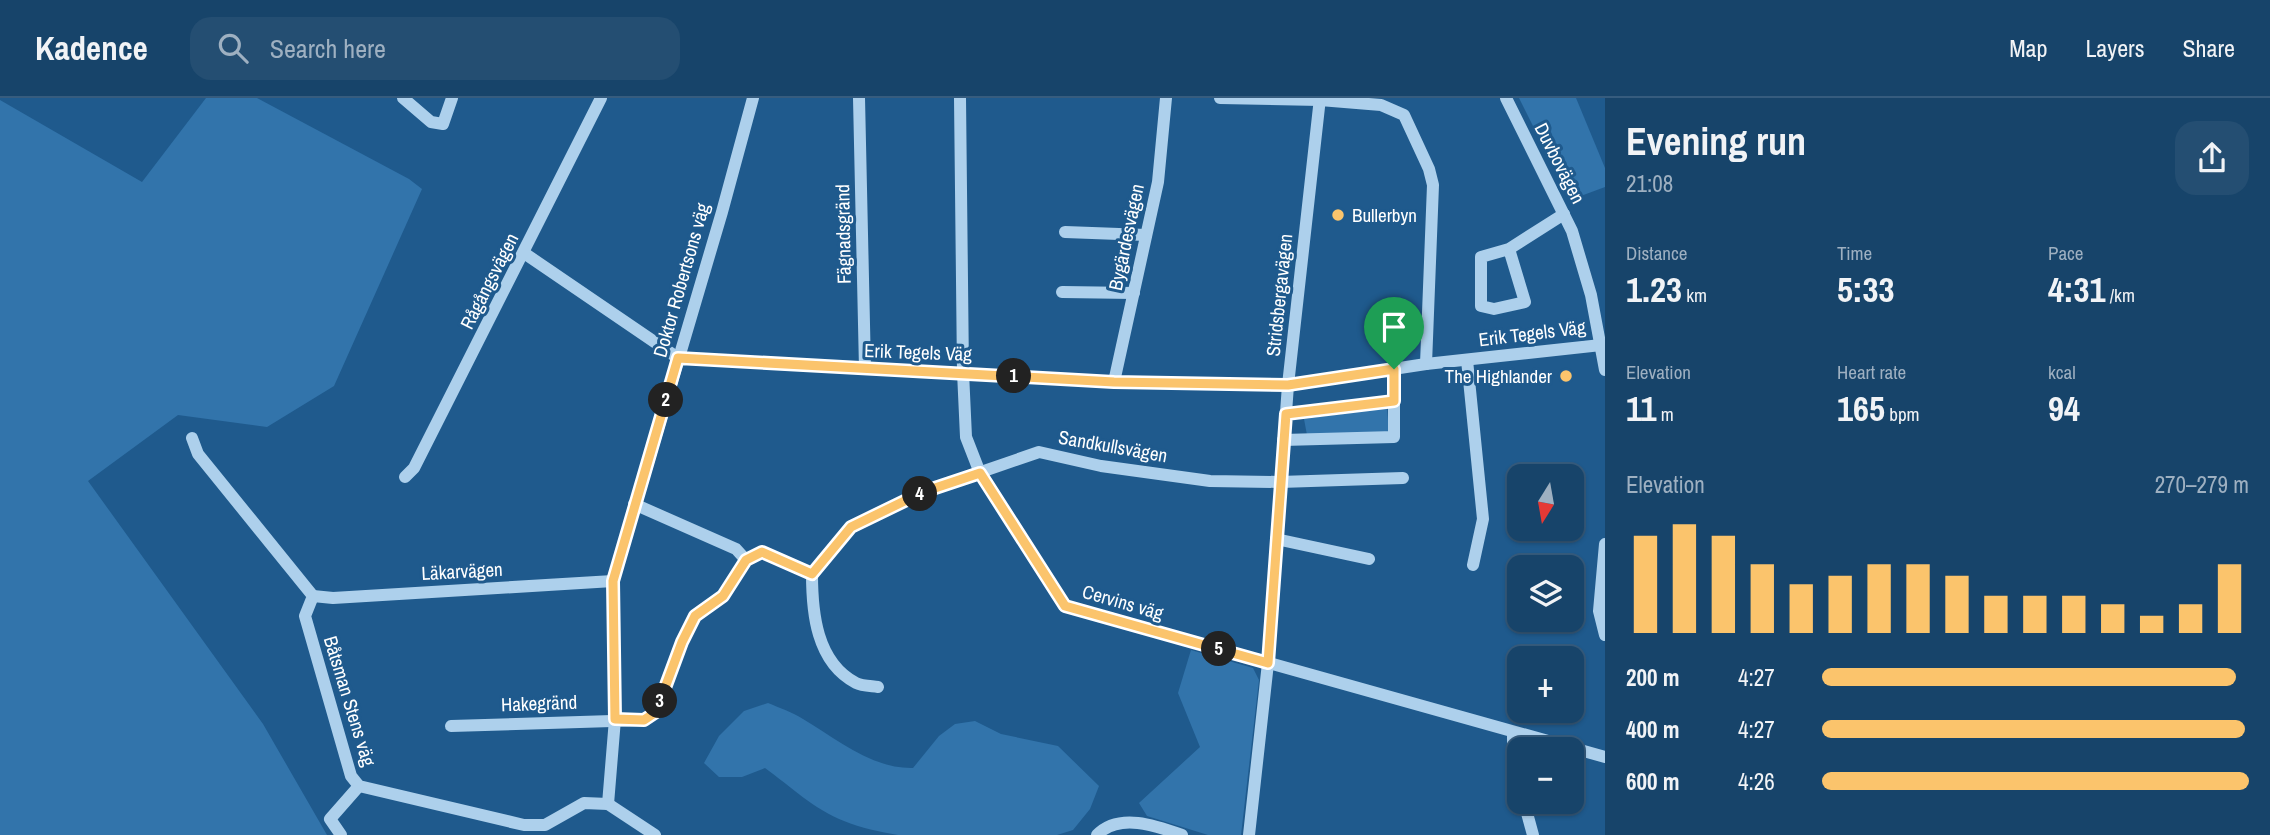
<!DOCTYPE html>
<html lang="en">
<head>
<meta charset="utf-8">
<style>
	:root { --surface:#17446a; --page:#244e72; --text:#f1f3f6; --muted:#9eb0c1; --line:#365c7e; --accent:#fbc46c }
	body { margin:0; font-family:"Archivo Narrow",sans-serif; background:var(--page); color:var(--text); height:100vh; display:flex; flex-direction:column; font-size:26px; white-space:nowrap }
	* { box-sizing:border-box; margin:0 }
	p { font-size:23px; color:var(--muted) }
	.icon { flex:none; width:38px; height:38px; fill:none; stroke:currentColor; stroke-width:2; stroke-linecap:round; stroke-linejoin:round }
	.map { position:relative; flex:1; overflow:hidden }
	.sheet { display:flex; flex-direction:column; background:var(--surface); width:665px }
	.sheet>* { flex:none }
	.needle { width:46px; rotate:191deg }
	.fabs { position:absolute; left:1507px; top:366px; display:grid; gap:14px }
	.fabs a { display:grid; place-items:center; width:77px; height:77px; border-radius:14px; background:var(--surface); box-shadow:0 2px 5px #0004,0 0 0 2px var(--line); font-size:35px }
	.pin { position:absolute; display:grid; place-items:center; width:60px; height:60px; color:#fff; margin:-72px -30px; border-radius:50% 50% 50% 0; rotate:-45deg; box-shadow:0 0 7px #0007 }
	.pin .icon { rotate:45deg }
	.km { position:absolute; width:35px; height:35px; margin:-18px; border-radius:50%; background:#222; color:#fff; font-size:19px; line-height:35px; text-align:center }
	.round { display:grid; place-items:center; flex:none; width:74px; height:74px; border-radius:21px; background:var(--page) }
	.summary { display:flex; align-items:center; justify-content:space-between; height:119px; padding:0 21px }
	h1 { font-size:38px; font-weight:700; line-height:52px }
	.metrics { display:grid; grid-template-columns:repeat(3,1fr); gap:10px; height:119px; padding:7px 21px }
	.metrics div { display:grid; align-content:center }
	.metrics b { font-size:35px; font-weight:700 }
	.metrics small { font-size:19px; font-weight:400 }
	.metrics p { font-size:19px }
	.chart { height:196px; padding:14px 21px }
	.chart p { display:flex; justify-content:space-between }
	.chart svg { width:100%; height:126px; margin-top:7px; stroke:var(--accent); stroke-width:6 }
	ul { padding:0 21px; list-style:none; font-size:23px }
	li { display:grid; grid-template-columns:112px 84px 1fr; align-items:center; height:52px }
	li i { height:18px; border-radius:9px; background:var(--accent) }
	header { display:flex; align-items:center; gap:42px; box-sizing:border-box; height:98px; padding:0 35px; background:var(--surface); border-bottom:2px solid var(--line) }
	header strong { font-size:33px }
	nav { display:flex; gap:38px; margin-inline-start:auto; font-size:24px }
	.search { width:490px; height:63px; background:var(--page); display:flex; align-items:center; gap:18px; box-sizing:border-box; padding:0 24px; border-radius:21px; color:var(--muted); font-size:26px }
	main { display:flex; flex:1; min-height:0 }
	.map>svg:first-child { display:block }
</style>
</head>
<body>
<header>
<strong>Kadence</strong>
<div class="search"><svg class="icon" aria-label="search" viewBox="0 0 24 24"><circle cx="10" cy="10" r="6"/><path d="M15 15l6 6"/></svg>Search here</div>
<nav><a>Map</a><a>Layers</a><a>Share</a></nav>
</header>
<main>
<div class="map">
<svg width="1605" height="737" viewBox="0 0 1605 737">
	<rect width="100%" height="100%" fill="#1f5a8d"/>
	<g fill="#3274ab">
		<path d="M206,0h51l152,81 13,10 -88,197 -67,41 -89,-12 -90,66 175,243 64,111h-327v-735l142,82z"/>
		<path d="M1519,0h57l29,70v19l-35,13z"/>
		<path d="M1387,310l2,25 -82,2 -3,-16z"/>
		<path d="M1191,552l62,18 6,12 -18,155h-33l-61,-19 -8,-13 61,-56 -22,-54z"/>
		<path d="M768,605c12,5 24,9 35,16 34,20 69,50 110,49l26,-32 16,-12 20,-3 26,13 57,12 41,40 -9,23 -17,21 -16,5h-159c-18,-3 -37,-7 -54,-14 -29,-11 -54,-35 -79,-53l-23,9h-23l-15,-14 15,-27 25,-25z"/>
	</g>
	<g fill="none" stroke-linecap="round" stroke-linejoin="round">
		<g stroke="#add0ec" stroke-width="12">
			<path d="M403,0l28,24 12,2 9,-26"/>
			<path d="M859,0l6,271"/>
			<path d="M960,0l3,274 3,65 14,36 85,133 540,151"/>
			<path d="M1220,0l100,2 61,5 23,10 25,54 4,16 -7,179"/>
			<path d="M1506,0l66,133 19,64 14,75"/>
			<path d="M1065,134l81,3"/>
			<path d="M1509,151l16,53 -31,7 -13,-3v-49l28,-8 55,-35"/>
			<path d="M524,155l154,105 436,24 174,3 138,-21 175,-19"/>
			<path d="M1062,194l72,1"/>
			<path d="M1467,262l16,159 -10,46"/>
			<path d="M1114,284l44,-200 8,-84"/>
			<path d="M1286,316l108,-13"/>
			<path d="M192,340l6,16 115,142 -8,20 46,160 8,10 165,39h21l39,-22 24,1 47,31"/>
			<path d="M1283,342l111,-3v-68"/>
			<path d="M405,379l9,-9 187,-370"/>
			<path d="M634,406l102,45 10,11 16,-8 50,22c0,38 4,88 44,109 6,3 15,3 22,4"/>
			<path d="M1276,441l93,20"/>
			<path d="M1605,446l-6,67 6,24"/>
			<path d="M812,476l39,-47 72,-35 116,-40 62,14 109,15 70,1 123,-4"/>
			<path d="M313,498l20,2 280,-17"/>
			<path d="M451,628l193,-6 12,-8 26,-70 13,-26 28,-20 23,-36"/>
			<path d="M1513,634v27l6,23"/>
			<path d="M1524,704l9,33"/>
			<path d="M608,706l7,-85 -2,-138 109,-369 31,-114"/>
			<path d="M341,737l-11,-16 29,-33"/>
			<path d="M1097,737c22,-23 60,-9 85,0"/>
			<path d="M1249,737l19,-172 20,-278 32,-287"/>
		</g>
	</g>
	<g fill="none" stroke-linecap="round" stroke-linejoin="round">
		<defs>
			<path id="route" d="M678,260l436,24 174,3 106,-16v32l-108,13 -18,249 -203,-57 -85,-133 -57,19 -72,35 -39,47 -50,-22 -16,8 -23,36 -28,20 -13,26 -26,70 -12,8 -29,-1 -2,-138z"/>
		</defs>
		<use href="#route" stroke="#fff" stroke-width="14"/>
		<use href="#route" stroke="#fbc46c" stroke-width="9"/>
	</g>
	<g fill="#fbc46c" stroke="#1f5a8d" stroke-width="2.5">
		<circle cx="1338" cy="117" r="7"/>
		<circle cx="1566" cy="278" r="7"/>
	</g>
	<g text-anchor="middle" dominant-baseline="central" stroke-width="6" stroke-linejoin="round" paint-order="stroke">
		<g font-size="19" fill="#fff" stroke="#1f5a8d">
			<text transform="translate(1560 65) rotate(63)">Duvbovägen</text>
			<text transform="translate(843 136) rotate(-91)">Fägnadsgränd</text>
			<text transform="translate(1126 139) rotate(-78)">Bygärdesvägen</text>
			<text transform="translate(681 182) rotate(-74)">Doktor Robertsons väg</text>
			<text transform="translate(489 183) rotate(-63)">Rågångsvägen</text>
			<text transform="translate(1279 197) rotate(-84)">Stridsbergavägen</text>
			<text transform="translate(1532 235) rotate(-7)">Erik Tegels Väg</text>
			<text transform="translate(918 254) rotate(2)">Erik Tegels Väg</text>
			<text transform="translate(1113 348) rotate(10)">Sandkullsvägen</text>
			<text transform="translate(462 473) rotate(-3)">Läkarvägen</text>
			<text transform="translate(1123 504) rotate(16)">Cervins väg</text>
			<text transform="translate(350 603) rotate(73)">Båtsman Stens väg</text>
			<text transform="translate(539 605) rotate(-2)">Hakegränd</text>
		</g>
		<g font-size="19" fill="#fff" stroke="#1f5a8d" text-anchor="start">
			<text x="1352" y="117">Bullerbyn</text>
			<text x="1552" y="278" text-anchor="end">The Highlander</text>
		</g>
	</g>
</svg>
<div class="fabs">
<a><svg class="needle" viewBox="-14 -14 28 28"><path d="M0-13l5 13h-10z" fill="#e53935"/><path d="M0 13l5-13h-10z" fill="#9eb0c1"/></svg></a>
<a><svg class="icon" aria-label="layers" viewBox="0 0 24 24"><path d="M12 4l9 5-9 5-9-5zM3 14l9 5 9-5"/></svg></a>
<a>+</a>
<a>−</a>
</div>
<div class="pin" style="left:1394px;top:271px;background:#1e9e55"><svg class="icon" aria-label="arrive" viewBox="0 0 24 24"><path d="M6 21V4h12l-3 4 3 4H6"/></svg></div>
<b class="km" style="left:1014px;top:278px">1</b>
<b class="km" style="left:666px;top:302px">2</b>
<b class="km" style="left:660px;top:603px">3</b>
<b class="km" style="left:920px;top:396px">4</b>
<b class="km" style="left:1219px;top:551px">5</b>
</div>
<section class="sheet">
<div class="summary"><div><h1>Evening run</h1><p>21:08</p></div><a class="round"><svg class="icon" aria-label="share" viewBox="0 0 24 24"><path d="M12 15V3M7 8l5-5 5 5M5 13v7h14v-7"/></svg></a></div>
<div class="metrics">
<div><p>Distance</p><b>1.23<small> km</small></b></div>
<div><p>Time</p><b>5:33</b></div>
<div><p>Pace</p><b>4:31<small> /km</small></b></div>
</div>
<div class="metrics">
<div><p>Elevation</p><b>11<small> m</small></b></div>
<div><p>Heart rate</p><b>165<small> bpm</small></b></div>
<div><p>kcal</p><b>94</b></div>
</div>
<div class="chart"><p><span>Elevation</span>270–279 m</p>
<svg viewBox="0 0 160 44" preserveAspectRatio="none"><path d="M5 44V10M15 44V6M25 44V10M35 44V20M45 44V27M55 44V24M65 44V20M75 44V20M85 44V24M95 44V31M105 44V31M115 44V31M125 44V34M135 44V38M145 44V34M155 44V20"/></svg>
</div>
<ul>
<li><b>200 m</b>4:27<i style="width:97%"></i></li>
<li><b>400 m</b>4:27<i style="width:99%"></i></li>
<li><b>600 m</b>4:26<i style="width:100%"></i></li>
</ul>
</section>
</main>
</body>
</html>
